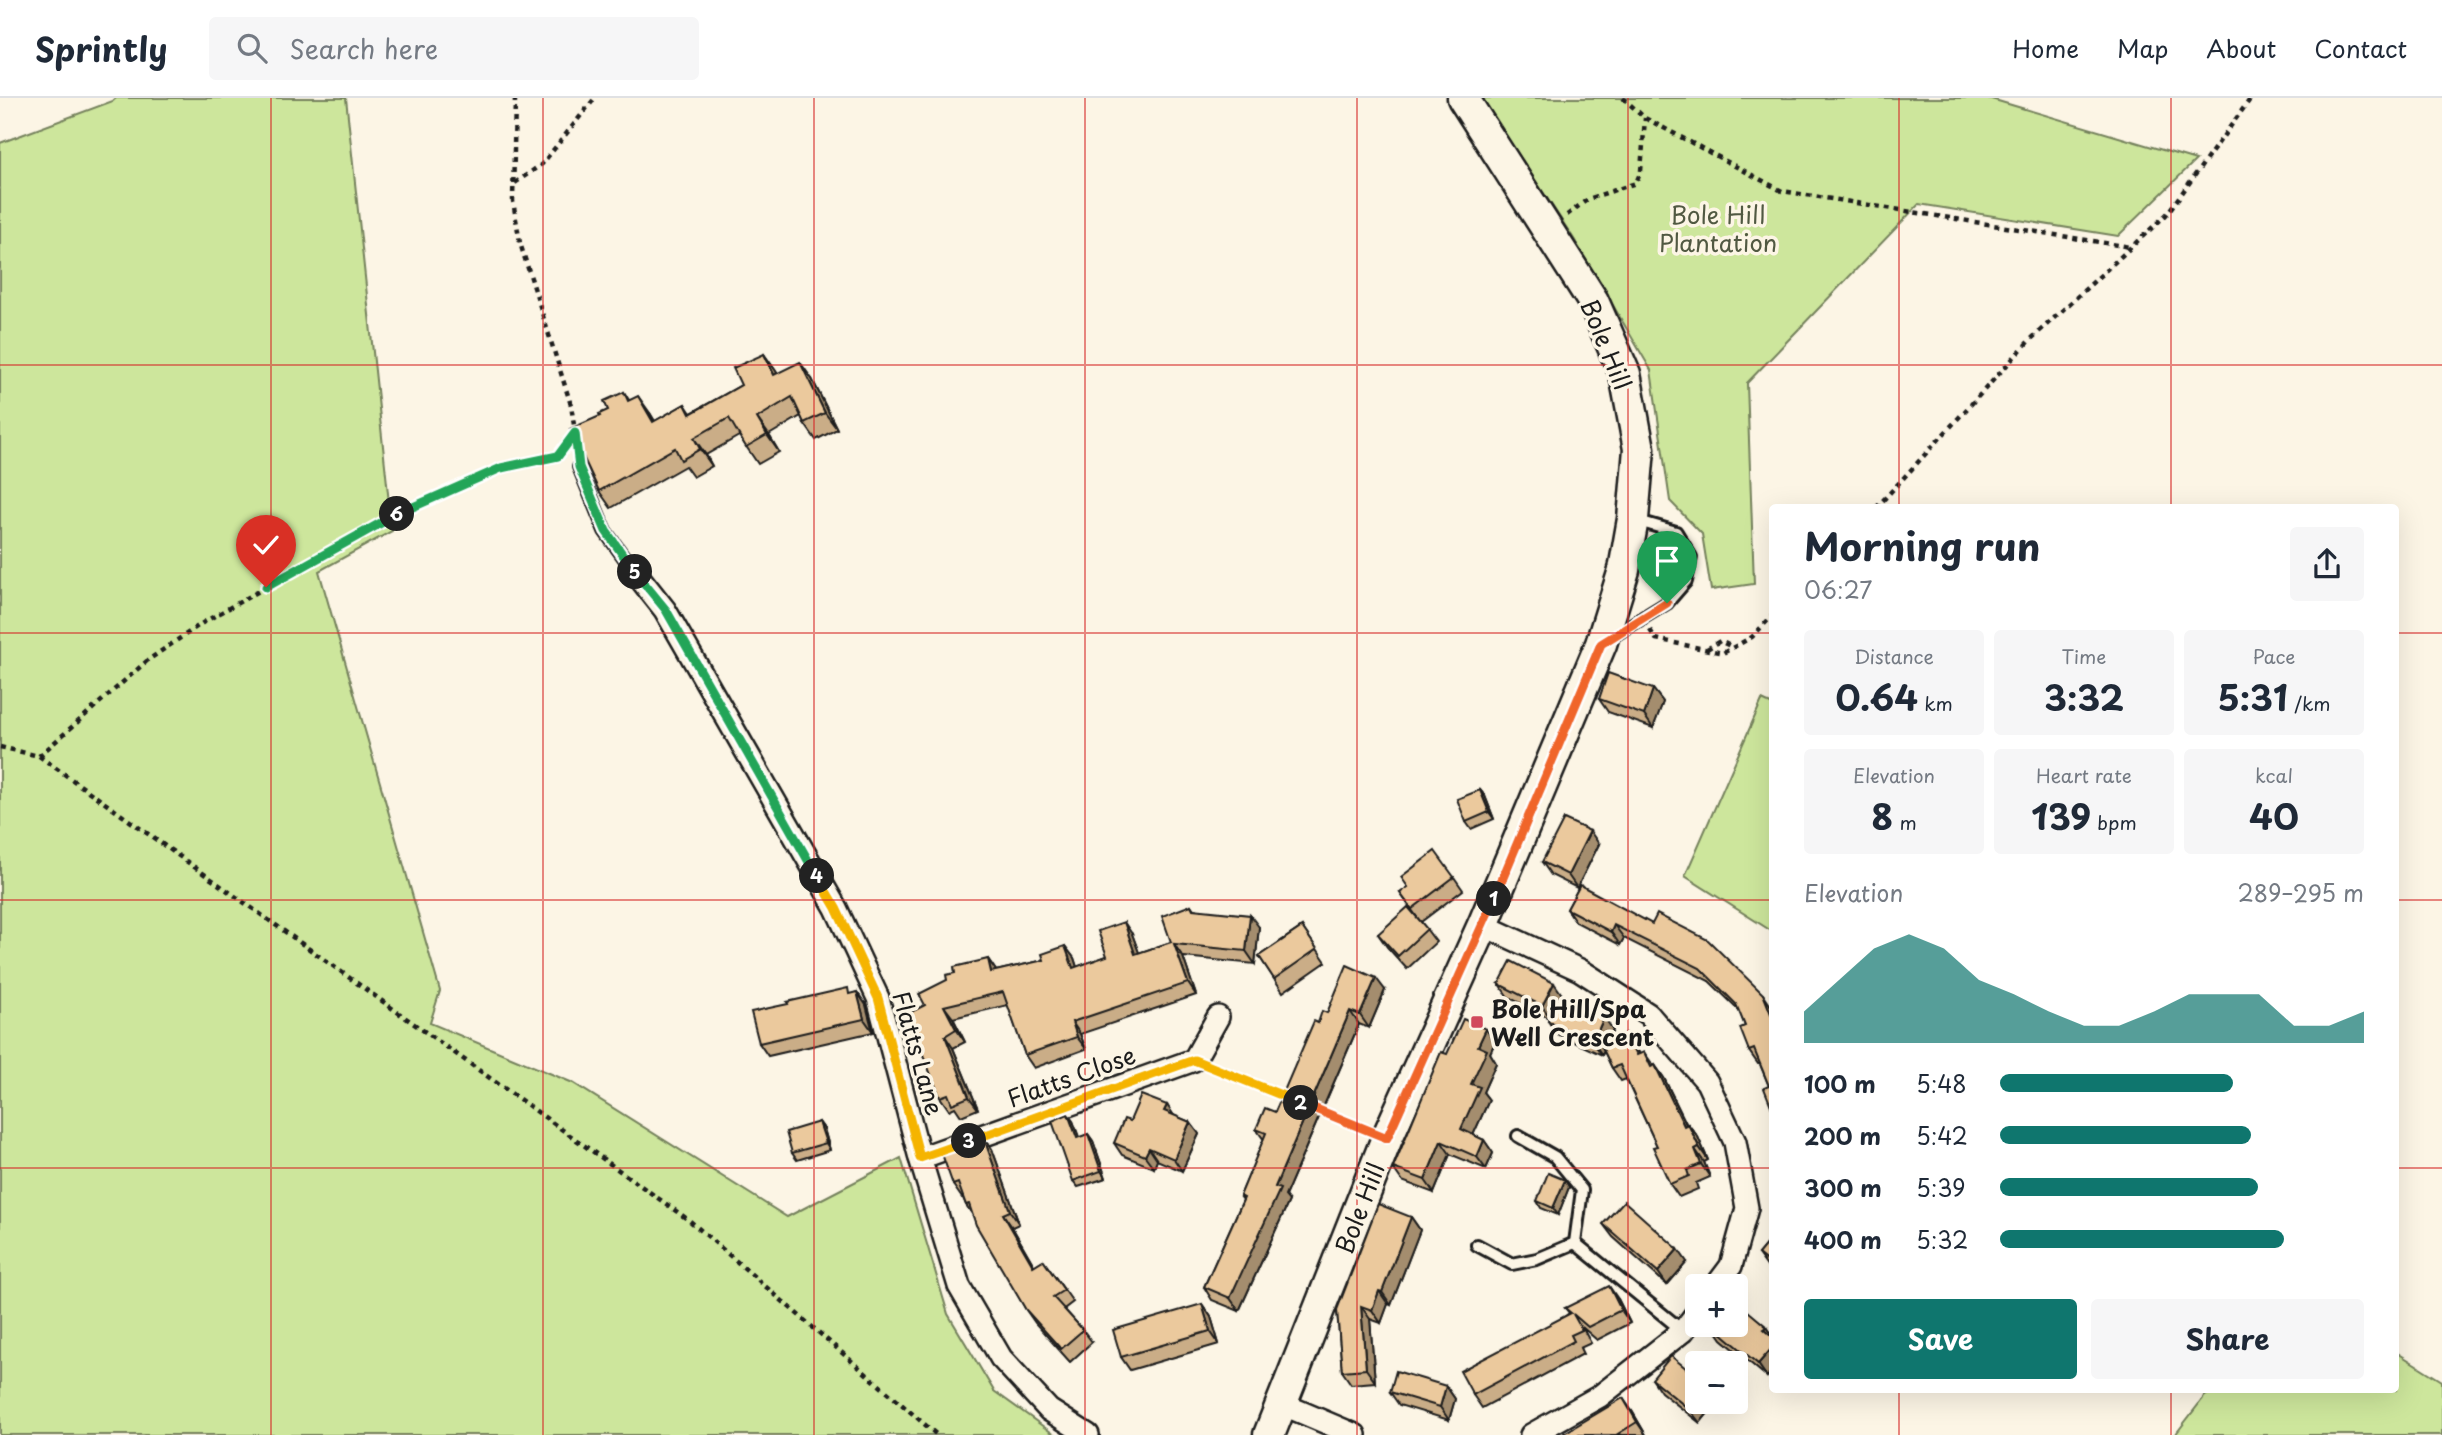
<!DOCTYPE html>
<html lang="en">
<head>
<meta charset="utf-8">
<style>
	:root { --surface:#fff; --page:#f6f6f7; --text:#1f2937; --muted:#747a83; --line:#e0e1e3; --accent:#0f766e }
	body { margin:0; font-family:"Playpen Sans",sans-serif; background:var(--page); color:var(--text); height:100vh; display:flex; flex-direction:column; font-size:26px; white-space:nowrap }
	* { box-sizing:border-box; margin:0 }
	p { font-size:23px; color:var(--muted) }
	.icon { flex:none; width:38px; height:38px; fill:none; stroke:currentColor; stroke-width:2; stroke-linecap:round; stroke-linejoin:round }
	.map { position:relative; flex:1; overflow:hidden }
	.side { position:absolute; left:1769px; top:406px; width:630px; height:889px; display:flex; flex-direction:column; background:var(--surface); border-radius:7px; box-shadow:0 7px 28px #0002 }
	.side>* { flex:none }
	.buttons { position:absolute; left:1685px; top:1176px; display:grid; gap:14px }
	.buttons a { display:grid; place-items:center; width:63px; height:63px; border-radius:7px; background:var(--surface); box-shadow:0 7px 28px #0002; font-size:35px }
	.pin { position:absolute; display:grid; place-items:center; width:60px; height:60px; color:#fff; margin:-72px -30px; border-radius:50% 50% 50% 0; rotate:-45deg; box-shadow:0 0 7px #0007 }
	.pin .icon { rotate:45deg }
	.km { position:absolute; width:35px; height:35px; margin:-18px; border-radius:50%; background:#222; color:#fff; font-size:19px; line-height:35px; text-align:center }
	.round { display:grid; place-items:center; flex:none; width:74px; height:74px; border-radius:7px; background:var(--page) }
	.overview { display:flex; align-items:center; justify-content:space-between; height:119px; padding:0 35px }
	h1 { font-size:38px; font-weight:700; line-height:52px }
	.figures { display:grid; grid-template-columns:repeat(3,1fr); gap:10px; height:119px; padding:7px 35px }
	.figures div { display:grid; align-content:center; border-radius:7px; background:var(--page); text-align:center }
	.figures b { font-size:35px; font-weight:700 }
	.figures small { font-size:19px; font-weight:400 }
	.figures p { font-size:19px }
	.chart { height:196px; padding:14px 35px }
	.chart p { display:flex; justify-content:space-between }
	.chart svg { width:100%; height:126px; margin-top:7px; fill:var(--accent); opacity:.7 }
	.cta { display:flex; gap:14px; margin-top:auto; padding:14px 35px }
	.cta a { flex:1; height:80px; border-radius:7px; background:var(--accent); color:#fff; font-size:28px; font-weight:700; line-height:80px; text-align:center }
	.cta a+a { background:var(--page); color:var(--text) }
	ul { padding:0 35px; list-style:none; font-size:23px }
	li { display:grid; grid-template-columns:112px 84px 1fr; align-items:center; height:52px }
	li i { height:18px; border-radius:9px; background:var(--accent) }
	header { display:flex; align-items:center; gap:42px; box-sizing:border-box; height:98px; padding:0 35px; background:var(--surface); border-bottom:2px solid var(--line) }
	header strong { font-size:33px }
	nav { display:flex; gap:38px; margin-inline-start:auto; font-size:24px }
	.search { width:490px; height:63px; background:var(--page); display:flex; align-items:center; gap:18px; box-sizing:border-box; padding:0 24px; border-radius:7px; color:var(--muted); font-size:26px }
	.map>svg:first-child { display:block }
</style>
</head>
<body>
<header>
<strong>Sprintly</strong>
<div class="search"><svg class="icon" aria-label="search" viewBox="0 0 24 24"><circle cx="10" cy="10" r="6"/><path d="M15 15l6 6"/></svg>Search here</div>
<nav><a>Home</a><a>Map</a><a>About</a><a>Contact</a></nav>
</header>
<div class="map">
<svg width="2442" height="1337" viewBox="0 0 2442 1337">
	<rect width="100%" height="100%" fill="#fcf5e5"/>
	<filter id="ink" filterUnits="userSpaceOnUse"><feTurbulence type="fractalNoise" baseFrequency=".0143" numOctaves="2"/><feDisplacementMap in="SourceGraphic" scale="14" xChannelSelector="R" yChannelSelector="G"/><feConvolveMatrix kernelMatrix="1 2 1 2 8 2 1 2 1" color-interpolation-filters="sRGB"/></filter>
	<g filter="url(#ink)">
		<g fill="#cde69c" stroke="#74815c" stroke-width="2">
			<path d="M116,0h230l46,433 -73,40 121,420 -10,32 143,60 214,134 114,-59 47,156 46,77 61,44h-1055v-1292l113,-42z"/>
			<path d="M1481,0h507l208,62 -78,76 -199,-32 -172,179 7,201 -43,6 -9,-56 -32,-33 -19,-131 -77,-131z"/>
			<path d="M1762,602l11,5v227l-88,-56z"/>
			<path d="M2396,1254l46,29v54h-267l30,-39 10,-6h181z"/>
		</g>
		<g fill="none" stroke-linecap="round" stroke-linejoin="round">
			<defs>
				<g id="lane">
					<path d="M579,369l26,64 26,36"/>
					<path d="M1608,541l59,-36 19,-22 5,-24 -15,-25 -41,-12"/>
					<path d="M1518,1038l37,21 27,33 -7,53 108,88"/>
					<path d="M1477,1147l35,19 25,-5 38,-16"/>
				</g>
				<g id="street">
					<path d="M631,469l34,43 171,298 42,90 42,160 39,128 42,72 48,52 39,25"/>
					<path d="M1483,827l97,45 68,44 59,68 28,60 12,66 -16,58 -15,20"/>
					<path d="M920,1060l274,-98 24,-43"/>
					<path d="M1282,1306l73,31"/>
					<path d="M1531,1337l69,-39 83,-65 15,-20"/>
				</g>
				<path id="secondary" d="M1269,1337l118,-297 96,-213 118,-281 23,-74 9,-51 6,-70 -14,-75 -32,-73 -130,-203"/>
			</defs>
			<use href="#lane" stroke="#1c1c1c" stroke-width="16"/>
			<use href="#street" stroke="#1c1c1c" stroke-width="26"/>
			<use href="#secondary" stroke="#1c1c1c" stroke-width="35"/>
			<g stroke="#1c1c1c" stroke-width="4.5" stroke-dasharray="5 5" stroke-linecap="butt">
				<path d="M515,0l-2,103 7,42 51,162 7,47"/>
				<path d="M1623,0l22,20 137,73 348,56"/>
				<path d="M515,85l27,-19 53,-66"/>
				<path d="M1567,117l21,-16 48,-16 5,-12 4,-53"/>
				<path d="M1876,410l153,-167 137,-126 85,-117"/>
				<path d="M1650,532l6,9 67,14 29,-16 21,-22"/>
				<path d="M1707,551l13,-8 12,6"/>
				<path d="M0,649l39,9 651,465 247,214"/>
				<path d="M39,658l109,-96 56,-38 187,-105 110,-49 57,-12 17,-23"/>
				<path d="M1212,970l73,29"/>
				<path d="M1316,1011l47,19"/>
			</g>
			<use href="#lane" stroke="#fcf5e5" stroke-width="10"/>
			<use href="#street" stroke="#fcf5e5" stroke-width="21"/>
			<use href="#secondary" stroke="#fcf5e5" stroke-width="30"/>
		</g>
		<g fill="#caad87" stroke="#1c1c1c" stroke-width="2">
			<path d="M764,256l13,19 35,6 25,50 -21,11 -12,-17 -3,-7 -32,19 10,17 -21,12 -19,-28 -33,19 6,11 -19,11 -8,-11 -74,42 -12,-17 1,-75 8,-6 16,-18 5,8 21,13 5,8 30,-17 6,9 50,-28z"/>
			<path d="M1653,591l10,13 -10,26 -45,-16 -9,-13z"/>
			<path d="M1480,692l5,6 9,23 -23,10 -5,-7z"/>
			<path d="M1599,746l-22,44 -26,-13 -9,-13z"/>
			<path d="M1454,779l9,13 -42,32 15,20 -29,27 -20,-22 -9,-13 41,-14 -19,-27z"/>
			<path d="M1580,787l192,122 1,2v102l-4,-25 -9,-22h-2l-9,-13 -4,-25 -6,-16 -30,-29 -85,-43 -4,7 -44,-23 -9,-13z"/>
			<path d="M1191,807l3,4 65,18 -4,37 -72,-7 13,38 -116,39 6,15 -52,19 -9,-13 -17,-50 -55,13 12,24 -12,6 25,61 -17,7 -6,-9 -6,3 -9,-13 -19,-48 -3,2 -9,-13 16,-33 22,-25 8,-7 33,-14 8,12 48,-11 21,-14 9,12 3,9 30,-11 25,-22 7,19 32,-11z"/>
			<path d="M1302,829l24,35 -43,30 -24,-36z"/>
			<path d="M1499,886l64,12 -1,2 51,32 -6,13 29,3 3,8 15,12 1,-1 9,13 23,47 1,-1 10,13 10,23 -4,2 6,15 -14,6 2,6 -19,8 -9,-13 -13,-38 -31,-67 -5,2 -9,-13 -8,-17 -2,4 -45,-21 -9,-13 1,-3 -41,-21z"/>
			<path d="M1385,892l-16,38 -10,-4 -74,172 4,5 -50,110 -27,-11 -8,-13 39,-87 -3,-4 24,-56 -8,-11 19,-17 43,-89 9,-10z"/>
			<path d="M857,894l9,13 7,27 -105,24 -9,-13 93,-49z"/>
			<path d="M1495,944l-5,11 6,10 -13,29 6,8 -16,35 11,5 9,13 -7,16 -36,-15 -16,39 -32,-12 -9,-13 54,-114z"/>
			<path d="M1167,1007l6,10 17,7 9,12 -17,37 -25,-11 -3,8 -32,-13 -8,-12 16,-22z"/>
			<path d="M1073,1023l6,17 9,-4 5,7 13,37 -28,9 -5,-6z"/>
			<path d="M819,1024l5,7 6,21 -33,10 -5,-7z"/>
			<path d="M983,1038l9,13 27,75 -7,3 22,39 9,-6 30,42 -9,7 19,21 9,12 -22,20 -35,-39 -9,-13 -54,-96 -6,-9 -3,-7h-1l-9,-13z"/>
			<path d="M1565,1082l4,7 -11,28 -17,-7 -4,-7z"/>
			<path d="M1411,1119l9,13 -29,75 -3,-1 -7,19 -11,-4 5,63 -24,2 -9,-13 -5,-61z"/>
			<path d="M1603,1126l84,38 -20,23 -54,-48z"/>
			<path d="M1773,1138v39l-15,-21z"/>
			<path d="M1618,1201l12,24 -33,17 -15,-13 9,16 -11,5 3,6 -101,54 -9,-13 96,-82 -4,-5z"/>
			<path d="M1202,1206l9,13 8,27 -89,26 -9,-13z"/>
			<path d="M1745,1216l22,13 6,9v34l-6,7 -45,-38 -9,-13z"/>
			<path d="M1652,1281l46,23h19l-17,21 -39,-31z"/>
			<path d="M1446,1288l9,13 -6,21 -50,-15 -9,-13z"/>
			<path d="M1632,1313l14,24h-85z"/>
		</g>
		<g fill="#a48d6e" stroke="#1c1c1c" stroke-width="2">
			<path d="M764,256l12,17 10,20 -12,-16z"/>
			<path d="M800,264l12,17 25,50 -12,-16z"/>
			<path d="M638,298l12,17 14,26 -11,-17z"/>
			<path d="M757,320l12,17 10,17 -12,-17z"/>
			<path d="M694,340l12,17 6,11 -12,-17z"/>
			<path d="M1653,591l10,13 -10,26 -9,-13z"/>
			<path d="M1480,692l5,6 9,23 -5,-7z"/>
			<path d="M1590,733l9,13 -22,44 -9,-13z"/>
			<path d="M1250,817l9,12 -4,37 -9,-13z"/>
			<path d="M1124,824l8,12 12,32 -9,-12z"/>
			<path d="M1614,827l10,13 -4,7 -9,-13z"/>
			<path d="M1174,846l9,13 13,38 -8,-12z"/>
			<path d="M1065,848l9,12 7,22 -8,-12z"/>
			<path d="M988,861l9,13h-6z"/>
			<path d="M1376,880l9,12 -16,38 -9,-13z"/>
			<path d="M1554,885l9,13 -12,23 -9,-13z"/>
			<path d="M857,894l9,13 7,27 -9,-13z"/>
			<path d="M1763,896l10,15v10z"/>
			<path d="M944,908l9,12 12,24 -9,-13z"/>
			<path d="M1350,913l9,13 -74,172 4,5 -50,110 -9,-13 45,-111z"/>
			<path d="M1604,919l9,13 -11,25 -9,-13z"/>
			<path d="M1072,924l8,12 6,15 -9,-12z"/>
			<path d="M1486,931l9,13 -5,11 6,10 -13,29 6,8 -19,42 -9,-13 10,-45 7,-38z"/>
			<path d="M1626,935l10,13 10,22 -9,-13z"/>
			<path d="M945,938l8,12 25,61 -9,-12z"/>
			<path d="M1644,954l9,13 7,15 -9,-13z"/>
			<path d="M1655,967l9,13 29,61 -9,-13z"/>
			<path d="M1167,1007l8,12 -11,-6z"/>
			<path d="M1068,1016l5,7 9,24 -5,-7z"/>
			<path d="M819,1024l5,7 6,21 -4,-7z"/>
			<path d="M1190,1024l9,12 -17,37 -8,-12z"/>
			<path d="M1688,1026l10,13 10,23 -9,-13z"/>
			<path d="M1088,1036l5,7 13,37 -5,-7z"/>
			<path d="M983,1038l9,13 27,75 -9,-13z"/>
			<path d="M1484,1042l9,13 -7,16 -9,-12z"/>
			<path d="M1441,1043l9,13 -16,39 -9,-13z"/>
			<path d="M1149,1050l8,12 -3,8 -9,-12z"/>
			<path d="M1695,1051l9,13 6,15 -9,-13z"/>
			<path d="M1565,1082l4,7 -11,28 -5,-7z"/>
			<path d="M1003,1116l9,13 30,52 -9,-13z"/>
			<path d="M1411,1119l9,13 -29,75 -9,-13z"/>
			<path d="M1678,1151l9,13 -20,23 -9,-13z"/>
			<path d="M1609,1188l9,13 12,24 -9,-13z"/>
			<path d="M1379,1193l9,13 -7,19 -9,-13z"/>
			<path d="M1202,1206l9,13 8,27 -9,-13z"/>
			<path d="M1361,1208l9,13 5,63 -9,-13z"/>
			<path d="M1767,1229l6,9v6l-9,-13z"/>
			<path d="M1773,1249v23l-6,7 -9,-13z"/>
			<path d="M1446,1288l9,13 -6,21 -9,-13z"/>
			<path d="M1623,1300l9,13 14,24 -9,-13z"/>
			<path d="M1698,1304h19l-17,21 -10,-13z"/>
		</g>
		<g fill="#ebc99d" stroke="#1c1c1c" stroke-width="2">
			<path d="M764,256l10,21 26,-13 25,51 -21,10 -12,-26 -35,21 10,17 -21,12 -17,-29 -35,20 6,11 -19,11 -6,-12 -76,43 -29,-62 30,-13 -1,-2 9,-4 -4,-9 20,-9 4,9 10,-5 15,26 32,-18 5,10 51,-29 -8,-17z"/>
			<path d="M1608,575l45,16 -9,26 -45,-16z"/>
			<path d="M1480,692l9,22 -23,10 -9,-23z"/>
			<path d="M1564,721l26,12 -22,44 -26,-13z"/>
			<path d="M1435,753l19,26 -42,32 -12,-16 8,-6 -7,-10z"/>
			<path d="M1580,787l72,39 5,-10 51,26 55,54 10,25v92l-9,-23 5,-2 -15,-37 -5,2 -9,-23 5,-2 -9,-22 -36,-36 -86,-43 -3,7 -44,-23z"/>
			<path d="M1191,807l2,4 57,6 -4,36 -72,-7 14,39 -116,39 5,15 -52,18 -22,-63 -59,14 12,23 -11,7 24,61 -17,7 -4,-10 -8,3 -25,-62 -6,3 -10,-20 26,-13 -6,-11 28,-14 -1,-5 9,-2 -1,-6 34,-8 3,13 53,-12 -2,-6 23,-8 8,22 34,-12 -9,-25 26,-9 11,32 36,-12 -9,-26z"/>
			<path d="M1408,809l19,22 -29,27 -20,-22z"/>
			<path d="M1302,829l15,22 -43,30 -15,-23z"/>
			<path d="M1511,863l43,22 -12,23 -43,-22z"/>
			<path d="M1347,867l29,13 -16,37 -10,-4 -75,176 5,2 -50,109 -26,-11 40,-89 -4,-2 26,-63 -10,-4 9,-21 10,4 39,-91 4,2 4,-12 5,2z"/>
			<path d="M848,890l1,6 8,-2 7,27 -105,24 -8,-31 37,-8 -1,-2z"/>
			<path d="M1559,899l45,20 -11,25 -45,-21z"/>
			<path d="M1463,921l23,10 -8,17 9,4 -16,34 9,3 -19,42 23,11 -7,17 -36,-16 -16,39 -32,-12 48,-116 6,2z"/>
			<path d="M1626,935l11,22 7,-3 7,15 4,-2 29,61 4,-2 11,23 -4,2 6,15 -14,6 2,6 -19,8 -17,-37 4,-1 -37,-81 -8,3 -11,-23z"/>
			<path d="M1141,997l26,10 -3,6 26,11 -16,37 -25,-11 -4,8 -31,-13 10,-24 6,2z"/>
			<path d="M1068,1016l9,24 11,-4 13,37 -28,10 -21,-60z"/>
			<path d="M819,1024l7,21 -34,10 -6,-21z"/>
			<path d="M983,1038l27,75 -7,3 30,52 10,-6 21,30 -11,7 30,33 -22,19 -35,-39 -50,-85 -7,-21 -3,1 -8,-22 -5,2 -12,-34z"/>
			<path d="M1548,1075l17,7 -12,28 -16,-7z"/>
			<path d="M1624,1103l54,48 -20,23 -55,-48z"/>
			<path d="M1378,1106l33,13 -29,75 -3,-1 -7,19 -11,-4 5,63 -24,2 -5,-61z"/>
			<path d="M1773,1138v30l-15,-12z"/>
			<path d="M1609,1188l12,24 -33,17 -15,-13 9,16 -11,5 3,6 -101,54 -13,-24 111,-58 -6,-5z"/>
			<path d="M1202,1206l8,27 -89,26 -8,-27z"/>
			<path d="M1736,1208l9,8 3,-3 19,16 -3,2 9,8v10l-15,17 -45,-38 1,-1h22z"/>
			<path d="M1671,1258l27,22v23l-8,9 -38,-31z"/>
			<path d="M1396,1273l50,15 -6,21 -50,-15z"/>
			<path d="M1623,1300l14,24 -21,13h-55z"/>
		</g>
	</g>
	<g fill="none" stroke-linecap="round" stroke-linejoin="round" filter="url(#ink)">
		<defs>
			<path id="split-1" d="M1494,801l107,-255 66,-41"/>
			<path id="split-2" d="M1301,1005l86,35 107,-239"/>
			<path id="split-3" d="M969,1043l225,-81 107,43"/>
			<path id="split-4" d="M817,778l19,32 42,90 42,160 49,-17"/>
			<path id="split-5" d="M635,474l31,38 151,266"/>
			<path id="split-6" d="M397,416l104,-46 57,-12 17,-23 4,34 27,64 29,41"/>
			<path id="split-7" d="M266,489l131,-73"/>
		</defs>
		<use href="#split-1" stroke="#fff" stroke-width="14"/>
		<use href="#split-2" stroke="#fff" stroke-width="14"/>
		<use href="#split-3" stroke="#fff" stroke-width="14"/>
		<use href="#split-4" stroke="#fff" stroke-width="14"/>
		<use href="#split-5" stroke="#fff" stroke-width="14"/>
		<use href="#split-6" stroke="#fff" stroke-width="14"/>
		<use href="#split-7" stroke="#fff" stroke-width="14"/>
		<use href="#split-1" stroke="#f0652b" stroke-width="9"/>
		<use href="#split-2" stroke="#f0652b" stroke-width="9"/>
		<use href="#split-3" stroke="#f5b400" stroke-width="9"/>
		<use href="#split-4" stroke="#f5b400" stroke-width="9"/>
		<use href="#split-5" stroke="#22a559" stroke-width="9"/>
		<use href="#split-6" stroke="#22a559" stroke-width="9"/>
		<use href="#split-7" stroke="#22a559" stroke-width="9"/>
	</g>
	<path fill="none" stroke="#d62828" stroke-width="2" stroke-opacity="0.55" d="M271,0v1337M543,0v1337M814,0v1337M1085,0v1337M1357,0v1337M1628,0v1337M1899,0v410M2171,0v410M0,267h2442M0,535h1773M2396,535h46M0,802h1773M2396,802h46M0,1070h1773M2396,1070h46M1899,1292v45M2171,1292v45"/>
	<rect fill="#d1495b" stroke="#fcf5e5" stroke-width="2.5" x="1470" y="917" width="14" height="14" rx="3.5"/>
	<g text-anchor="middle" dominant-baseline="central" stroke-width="7" stroke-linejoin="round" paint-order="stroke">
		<g font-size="24" fill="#515942" stroke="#fcf5e5">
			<text x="1718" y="116">Bole Hill<tspan x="1718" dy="28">Plantation</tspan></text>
		</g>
		<g font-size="24" fill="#1c1c1c" stroke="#fcf5e5">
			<text transform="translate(1607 246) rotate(68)">Bole Hill</text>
			<text transform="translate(919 955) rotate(74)">Flatts Lane</text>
			<text transform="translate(1071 978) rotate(-20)">Flatts Close</text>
			<text transform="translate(1359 1110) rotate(-69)">Bole Hill</text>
		</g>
		<g font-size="24" font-weight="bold" fill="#1c1c1c" stroke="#fcf5e5" text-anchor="start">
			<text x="1491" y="910">Bole Hill/Spa<tspan x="1491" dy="28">Well Crescent</tspan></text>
		</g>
	</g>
</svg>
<div class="buttons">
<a>+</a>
<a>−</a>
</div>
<div class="pin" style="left:1667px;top:505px;background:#1e9e55"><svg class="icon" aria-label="arrive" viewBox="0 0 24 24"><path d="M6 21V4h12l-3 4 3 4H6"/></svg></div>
<div class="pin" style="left:266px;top:489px;background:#d93025"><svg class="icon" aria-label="check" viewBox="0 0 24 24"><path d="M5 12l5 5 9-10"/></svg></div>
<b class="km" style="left:1494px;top:801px">1</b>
<b class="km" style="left:1301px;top:1005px">2</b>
<b class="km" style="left:969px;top:1043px">3</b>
<b class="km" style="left:817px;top:778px">4</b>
<b class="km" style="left:635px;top:474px">5</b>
<b class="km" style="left:397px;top:416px">6</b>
<section class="side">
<div class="overview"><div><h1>Morning run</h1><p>06:27</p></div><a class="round"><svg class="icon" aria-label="share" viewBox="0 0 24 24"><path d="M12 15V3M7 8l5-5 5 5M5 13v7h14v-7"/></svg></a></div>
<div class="figures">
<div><p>Distance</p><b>0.64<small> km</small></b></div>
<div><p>Time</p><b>3:32</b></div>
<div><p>Pace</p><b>5:31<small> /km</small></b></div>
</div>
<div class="figures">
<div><p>Elevation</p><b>8<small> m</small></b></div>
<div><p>Heart rate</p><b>139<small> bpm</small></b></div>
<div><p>kcal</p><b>40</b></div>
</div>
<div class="chart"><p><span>Elevation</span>289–295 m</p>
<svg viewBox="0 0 160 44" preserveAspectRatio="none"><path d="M0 44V33L10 22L20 11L30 6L40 11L50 22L60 27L70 33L80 38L90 38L100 33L110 27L120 27L130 27L140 38L150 38L160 33V44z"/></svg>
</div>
<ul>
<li><b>100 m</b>5:48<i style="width:64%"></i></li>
<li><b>200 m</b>5:42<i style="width:69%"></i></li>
<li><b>300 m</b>5:39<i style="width:71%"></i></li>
<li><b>400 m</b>5:32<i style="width:78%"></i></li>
</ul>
<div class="cta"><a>Save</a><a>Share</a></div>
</section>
</div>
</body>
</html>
